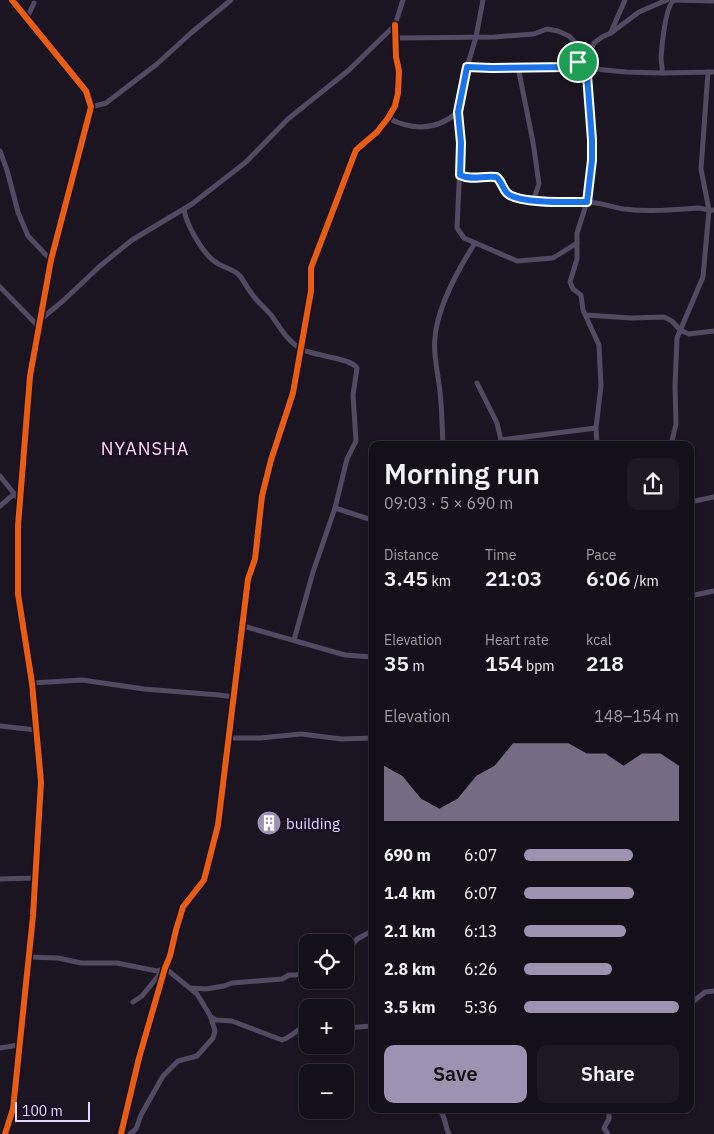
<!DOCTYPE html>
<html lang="en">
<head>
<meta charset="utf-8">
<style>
	:root { --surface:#141019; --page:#1d1922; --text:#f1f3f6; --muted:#9d9da2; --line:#333038; --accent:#9e92b1 }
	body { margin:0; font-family:"IBM Plex Sans",sans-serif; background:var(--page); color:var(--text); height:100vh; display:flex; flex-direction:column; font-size:19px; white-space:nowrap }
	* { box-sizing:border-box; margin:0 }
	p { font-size:16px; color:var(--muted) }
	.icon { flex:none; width:28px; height:28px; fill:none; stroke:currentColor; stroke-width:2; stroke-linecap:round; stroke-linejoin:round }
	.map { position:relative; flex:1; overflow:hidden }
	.drawer { position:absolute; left:369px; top:441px; width:325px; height:672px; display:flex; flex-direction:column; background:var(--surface); border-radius:10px; box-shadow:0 1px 4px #0004,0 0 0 1px var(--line) }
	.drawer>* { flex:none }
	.controls { position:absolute; left:299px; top:934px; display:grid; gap:10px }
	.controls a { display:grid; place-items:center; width:55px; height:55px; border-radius:10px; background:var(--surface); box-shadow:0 1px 4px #0004,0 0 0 1px var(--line); font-size:25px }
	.scale { position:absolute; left:15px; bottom:12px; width:75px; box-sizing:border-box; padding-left:5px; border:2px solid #e5d6ff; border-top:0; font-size:14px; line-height:18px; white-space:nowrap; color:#e5d6ff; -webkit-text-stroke:4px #1a0f27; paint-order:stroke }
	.pin { position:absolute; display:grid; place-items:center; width:42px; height:42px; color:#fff; margin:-21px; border:2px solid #fff; border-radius:50%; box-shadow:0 1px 5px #0007 }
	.round { display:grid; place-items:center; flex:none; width:52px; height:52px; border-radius:10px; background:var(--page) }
	.overview { display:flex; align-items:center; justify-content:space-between; height:85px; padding:0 15px }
	h1 { font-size:28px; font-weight:600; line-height:38px }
	.figures { display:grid; grid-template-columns:repeat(3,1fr); gap:8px; height:85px; padding:5px 15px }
	.figures div { display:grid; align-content:center }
	.figures b { font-size:21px; font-weight:600 }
	.figures small { font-size:14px; font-weight:400 }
	.figures p { font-size:14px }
	.chart { height:140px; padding:10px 15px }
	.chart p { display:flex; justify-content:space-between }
	.chart svg { width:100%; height:90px; margin-top:5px; fill:var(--accent); opacity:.7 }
	.cta { display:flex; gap:10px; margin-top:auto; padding:10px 15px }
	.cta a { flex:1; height:58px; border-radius:10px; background:var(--accent); color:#111; font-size:20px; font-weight:600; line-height:58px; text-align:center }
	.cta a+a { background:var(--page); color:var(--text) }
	ul { padding:0 15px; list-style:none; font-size:16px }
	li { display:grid; grid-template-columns:80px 60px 1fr; align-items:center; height:38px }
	li i { height:12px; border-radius:6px; background:var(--accent) }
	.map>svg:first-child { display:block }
</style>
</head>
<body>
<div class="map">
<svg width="714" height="1134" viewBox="0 0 714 1134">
	<rect width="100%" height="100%" fill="#1b1521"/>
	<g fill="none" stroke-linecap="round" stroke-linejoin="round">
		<g stroke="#514a62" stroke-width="5">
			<path d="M672,0l42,1"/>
			<path d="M27,18l7,-15"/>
			<path d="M611,32l14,-32"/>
			<path d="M395,38l100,-1 39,-3 13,-5 11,2 11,5 12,12 5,14 6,78v20l-5,42 -10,31v26l-7,23 3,7 8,6 2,15 16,35 2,41 -5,42 1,17"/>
			<path d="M586,61l8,-18 8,-6 9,-4 28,-21 28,-12"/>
			<path d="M467,67l9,-30 7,-37"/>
			<path d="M518,67l15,75 6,42 -6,17"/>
			<path d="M571,67l13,-12"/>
			<path d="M662,73l52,-1"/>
			<path d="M91,107l15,-4 51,-39 34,-31 40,-33"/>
			<path d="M458,112l3,31 -4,85 7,10 53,23 36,-3 24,-15"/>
			<path d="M388,118c25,13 48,13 70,-6l9,-45 25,1 72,-2 62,6 36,1c1,-5 -1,-10 -1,-16 1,-11 4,-51 13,-57"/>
			<path d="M0,151l7,19 11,42 10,24 23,24"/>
			<path d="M460,175l5,2h31c8,6 8,15 17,19 20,9 51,5 73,6 13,0 25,5 38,7 25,3 49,1 73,-1 6,0 11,3 17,2"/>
			<path d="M184,209c2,15 19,46 33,54 7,5 17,6 23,13 5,7 9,15 15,22 5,6 11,11 16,17 9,12 16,26 30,34 12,7 51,9 56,19l-4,27 3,46 -9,18 -12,49 -22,64 -19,68"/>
			<path d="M0,287l39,40"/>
			<path d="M586,315l45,3 33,-1 8,4 8,9 9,4 25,-3"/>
			<path d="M40,320l24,-20 36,-34 32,-26 60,-36 54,-42 42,-43 61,-49 46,-45 8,-25"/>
			<path d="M477,383l20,40 4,17"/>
			<path d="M443,445c-1,-20 -1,-41 -4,-61 -2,-16 -6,-31 -4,-46 2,-30 24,-70 40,-95"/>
			<path d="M498,445l3,-5 95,-12"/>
			<path d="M671,445l5,-21 -1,-38 2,-48 26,-61 6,-67 -8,-41 7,-97"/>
			<path d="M0,476l20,25"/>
			<path d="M690,502l24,-5"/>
			<path d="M0,506l14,-12"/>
			<path d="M335,508l37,12"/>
			<path d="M690,596l24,-5"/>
			<path d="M243,626l102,29 27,2"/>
			<path d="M32,683l50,-3 62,9 75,6 15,2"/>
			<path d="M0,726l36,4"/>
			<path d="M229,738h31l41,-4 41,5 30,-1"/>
			<path d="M0,879l35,-1"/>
			<path d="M345,953l12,-14 15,-8"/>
			<path d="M28,957l30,1 23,5h36l40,8 8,-3"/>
			<path d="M165,968l32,26 14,23 5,3 16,1 50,19c10,-3 16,-12 26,-15"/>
			<path d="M192,988l14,1 18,-3 8,-3 50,-4 7,-4h7l12,-4"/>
			<path d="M133,1002l9,-6 21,-26"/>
			<path d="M690,1004l15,-12 9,-1"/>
			<path d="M345,1028l27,-2"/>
			<path d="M0,1048l19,-3"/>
			<path d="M440,1110c7,10 4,15 9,24"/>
			<path d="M5,1134l8,-25 20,-193 8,-134 -9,-99 -14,-89v-68l12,-150 21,-116 40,-153 -5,-16 -74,-91"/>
			<path d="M121,1134l18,-76 26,-90 5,-12 6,-26 7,-23 21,-27 14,-55 30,-246 7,-20 7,-63 9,-36 22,-67 18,-102v-23l45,-118 21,-18 11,-14 7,-12 3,-13 1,-22 -3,-14 -1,-32"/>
			<path d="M130,1134l6,-5 5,-14 22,-39 15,-15 19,-5 16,-18 2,-7 -4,-13"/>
			<path d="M608,1134l-4,-6 5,-9v-9"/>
		</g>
		<defs>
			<g id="cycleway">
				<path d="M5,1134l8,-25 20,-193 8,-134 -9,-99 -14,-89v-68l12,-150 21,-116 40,-153 -5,-16 -74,-91"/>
				<path d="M121,1134l18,-76 26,-90 5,-12 6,-26 7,-23 21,-27 14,-55 30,-246 7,-20 7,-63 9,-36 22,-67 18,-102v-23l45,-118 21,-18 11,-14 7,-12 3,-13 1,-22 -3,-14 -1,-32"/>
			</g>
		</defs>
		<use href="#cycleway" stroke="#1a0f27" stroke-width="9"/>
		<use href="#cycleway" stroke="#e95d12" stroke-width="6"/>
	</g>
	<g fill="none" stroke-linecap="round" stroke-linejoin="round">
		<defs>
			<path id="route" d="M584,56l2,6 6,78v20l-5,42c-17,0 -69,2 -80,-9 -5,-5 -5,-12 -11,-16 -12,-2 -24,4 -36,-2l1,-32 -3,-31 9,-45 25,1 78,-1z"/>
		</defs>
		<use href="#route" stroke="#fff" stroke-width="10"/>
		<use href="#route" stroke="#1a73e8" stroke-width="6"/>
	</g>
	<defs>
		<symbol id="building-disc" viewBox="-11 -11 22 22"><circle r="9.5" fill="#9e92b1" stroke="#1a0f27"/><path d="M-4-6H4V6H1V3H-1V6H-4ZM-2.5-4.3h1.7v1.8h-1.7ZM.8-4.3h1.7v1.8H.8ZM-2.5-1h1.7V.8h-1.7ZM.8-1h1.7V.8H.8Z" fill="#fff"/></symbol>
	</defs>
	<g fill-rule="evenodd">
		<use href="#building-disc" x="255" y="809" width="28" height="28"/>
	</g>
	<g text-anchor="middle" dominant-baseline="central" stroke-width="5" stroke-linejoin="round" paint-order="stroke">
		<g font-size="15" fill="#e5d6ff" stroke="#1a0f27" text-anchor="start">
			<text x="286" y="823">building</text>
		</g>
		<g font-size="18" letter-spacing="1" fill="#ffd8e7" stroke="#1a0f27">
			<text x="145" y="448">NYANSHA</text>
		</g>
	</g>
</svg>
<div class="controls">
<a><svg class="icon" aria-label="locate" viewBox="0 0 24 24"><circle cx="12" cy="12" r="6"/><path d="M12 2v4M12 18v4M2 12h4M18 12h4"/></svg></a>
<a>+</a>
<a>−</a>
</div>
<div class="scale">100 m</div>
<div class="pin" style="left:578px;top:62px;background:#1e9e55"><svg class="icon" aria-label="arrive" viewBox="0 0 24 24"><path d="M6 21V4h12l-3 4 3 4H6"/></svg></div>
<section class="drawer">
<div class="overview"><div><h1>Morning run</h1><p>09:03 · 5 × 690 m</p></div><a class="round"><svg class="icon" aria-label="share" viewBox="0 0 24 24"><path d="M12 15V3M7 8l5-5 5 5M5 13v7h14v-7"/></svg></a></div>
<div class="figures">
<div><p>Distance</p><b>3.45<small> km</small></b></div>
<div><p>Time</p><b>21:03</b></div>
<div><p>Pace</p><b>6:06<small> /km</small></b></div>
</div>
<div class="figures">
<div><p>Elevation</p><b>35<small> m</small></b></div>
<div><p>Heart rate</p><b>154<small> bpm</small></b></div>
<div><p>kcal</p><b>218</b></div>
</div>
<div class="chart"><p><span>Elevation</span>148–154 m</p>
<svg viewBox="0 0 160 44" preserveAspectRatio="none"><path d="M0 44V17L10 22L20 33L30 38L40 33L50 22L60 17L70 6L80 6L90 6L100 6L110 11L120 11L130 17L140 11L150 11L160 17V44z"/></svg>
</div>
<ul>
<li><b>690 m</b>6:07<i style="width:70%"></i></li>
<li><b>1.4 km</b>6:07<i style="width:71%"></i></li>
<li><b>2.1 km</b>6:13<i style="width:66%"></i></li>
<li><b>2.8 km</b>6:26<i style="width:57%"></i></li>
<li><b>3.5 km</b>5:36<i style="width:100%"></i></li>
</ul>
<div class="cta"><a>Save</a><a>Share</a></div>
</section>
</div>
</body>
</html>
